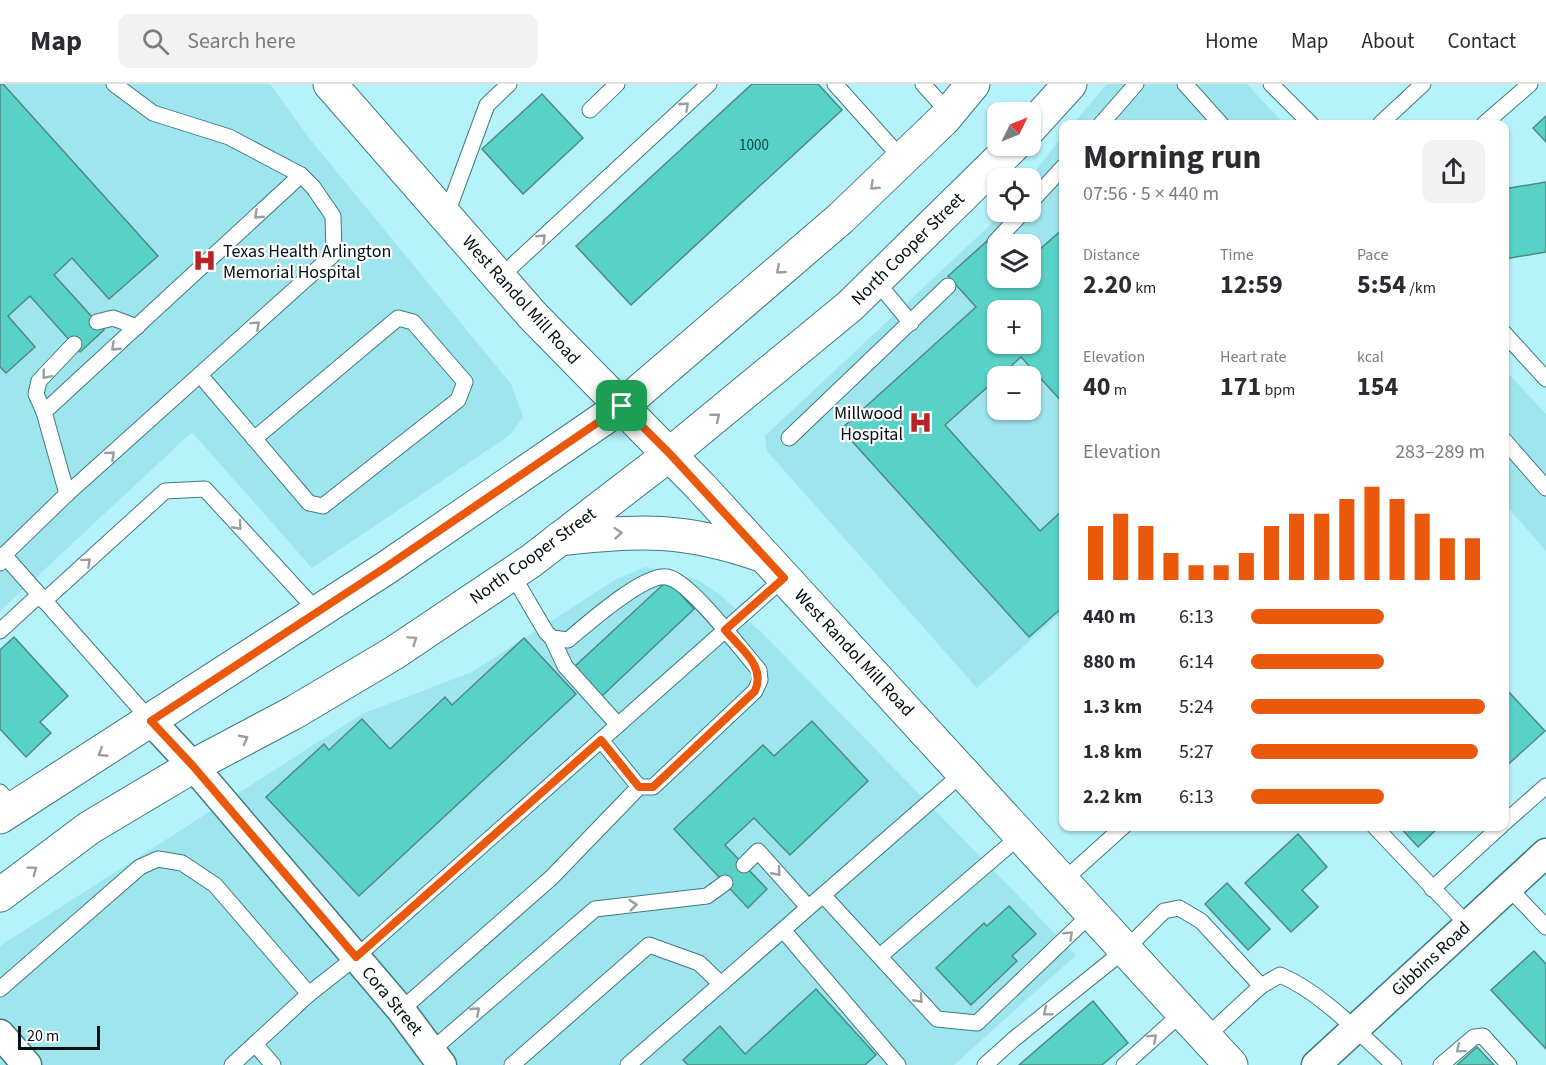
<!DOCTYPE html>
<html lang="en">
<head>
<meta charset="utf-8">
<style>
	:root { --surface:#fff; --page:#f2f2f3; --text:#2b2b33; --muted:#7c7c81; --line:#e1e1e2; --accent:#ea580c }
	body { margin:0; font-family:"Source Sans 3",sans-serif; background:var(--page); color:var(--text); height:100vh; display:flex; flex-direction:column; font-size:22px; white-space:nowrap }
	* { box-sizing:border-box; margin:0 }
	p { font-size:20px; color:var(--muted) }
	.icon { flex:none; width:33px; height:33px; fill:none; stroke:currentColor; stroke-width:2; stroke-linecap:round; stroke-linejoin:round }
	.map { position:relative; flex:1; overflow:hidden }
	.panel { position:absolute; left:1059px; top:36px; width:450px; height:711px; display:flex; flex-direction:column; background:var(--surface); border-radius:12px; box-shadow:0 2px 4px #0004 }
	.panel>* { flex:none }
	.needle { width:39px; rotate:47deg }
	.buttons { position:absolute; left:987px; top:18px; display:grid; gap:12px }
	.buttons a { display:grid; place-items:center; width:54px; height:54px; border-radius:12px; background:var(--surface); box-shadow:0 2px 4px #0004; font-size:30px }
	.scale { position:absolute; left:18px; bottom:15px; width:82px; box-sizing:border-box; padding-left:6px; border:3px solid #000f12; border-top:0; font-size:16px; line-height:21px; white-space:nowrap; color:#000f12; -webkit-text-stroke:4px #fff; paint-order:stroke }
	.pin { position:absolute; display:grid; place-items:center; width:51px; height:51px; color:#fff; margin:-26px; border-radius:12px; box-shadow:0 3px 9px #0006 }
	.round { display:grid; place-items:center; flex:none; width:63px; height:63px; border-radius:12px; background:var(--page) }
	.summary { display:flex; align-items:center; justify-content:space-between; height:102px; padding:0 24px }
	h1 { font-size:33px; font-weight:700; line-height:45px }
	.metrics { display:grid; grid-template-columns:repeat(3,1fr); gap:9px; height:102px; padding:6px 24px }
	.metrics div { display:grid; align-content:center }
	.metrics b { font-size:26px; font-weight:700 }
	.metrics small { font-size:16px; font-weight:400 }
	.metrics p { font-size:16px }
	.chart { height:168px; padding:12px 24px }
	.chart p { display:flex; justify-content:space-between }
	.chart svg { width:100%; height:108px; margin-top:6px; stroke:var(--accent); stroke-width:6 }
	ul { padding:0 24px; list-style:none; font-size:20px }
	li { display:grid; grid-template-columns:96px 72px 1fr; align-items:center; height:45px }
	li i { height:15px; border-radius:8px; background:var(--accent) }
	header { display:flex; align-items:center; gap:36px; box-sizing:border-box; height:84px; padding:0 30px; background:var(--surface); border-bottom:2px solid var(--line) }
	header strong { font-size:28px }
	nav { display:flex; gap:33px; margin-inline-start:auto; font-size:21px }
	.search { width:420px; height:54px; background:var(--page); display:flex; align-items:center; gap:15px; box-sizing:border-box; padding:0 21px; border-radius:12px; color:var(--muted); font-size:22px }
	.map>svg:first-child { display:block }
</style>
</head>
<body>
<header>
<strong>Map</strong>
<div class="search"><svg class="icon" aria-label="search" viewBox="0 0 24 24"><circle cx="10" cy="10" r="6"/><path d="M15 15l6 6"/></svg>Search here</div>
<nav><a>Home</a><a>Map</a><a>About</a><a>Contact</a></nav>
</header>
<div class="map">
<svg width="1546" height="981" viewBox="0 0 1546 981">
	<rect width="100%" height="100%" fill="#b5f2fa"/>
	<g fill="#9ee5ee" fill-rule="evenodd">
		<path d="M0,0h270l39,54 202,246 12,33 -13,18 -198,133 -120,-136 -192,179z"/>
		<path d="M1107,0h140l37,40h-211z"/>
		<path d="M1063,51v476l-86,77 -210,-237 -2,-15 239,-224h26v-34zM998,160h32v34h-32zM998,226h32v34h-32zM998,292h32v34h-32z"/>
		<path d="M1504,285l42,45v137l-41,-47z"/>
		<path d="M645,483l53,13 21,14 44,40 313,321 -122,110h-954v-119l362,-232 110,-42 143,-92z"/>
	</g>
	<g fill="#58d2c6" stroke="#4f8983" stroke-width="1.5" fill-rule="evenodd">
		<path d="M0,0h3l155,172 -49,43 -37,-41 -18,17 50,55 -24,22 -50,-56 -22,20 27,31 -29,26 -6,-6z"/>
		<path d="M752,0h66l24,26 -211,195 -55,-59z"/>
		<path d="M542,10l41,44 -60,56 -41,-45z"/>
		<path d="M1546,32v26l-13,-14z"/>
		<path d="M1546,98v70l-42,7v-70z"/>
		<path d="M1064,144v90l-4,4 4,4v78l-43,-47 -76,68 95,106 24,-22v97l-35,31 -188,-208 135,-122 -28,-31 39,-35 11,12v25h32v-20zM998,226h32v34h-32z"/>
		<path d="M668,496l26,29 -92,87 -28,-29z"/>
		<path d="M14,553l54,59 -28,26 11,11 -25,24 -26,-28v-79z"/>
		<path d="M524,554l52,56 -217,202 -93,-99 58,-53 5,6 33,-31 28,30 55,-52 7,8z"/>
		<path d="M1507,606l38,41 -41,37v-76z"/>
		<path d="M812,637l56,60 -78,74 -36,-37 -29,27 42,44 -19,19 -74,-79 89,-84 11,11z"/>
		<path d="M1399,742h41l-22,21z"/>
		<path d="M1298,750l29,33 -25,23 16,17 -27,25 -46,-49z"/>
		<path d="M1227,799l43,46 -22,21 -43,-46z"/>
		<path d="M1009,822l27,28 -24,22 5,5 -46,44 -35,-37 48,-45 3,3z"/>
		<path d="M1534,867l12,13v85l-55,-59z"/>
		<path d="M816,905l60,66 -11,10h-177l-5,-5 37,-34 25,28z"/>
		<path d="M1093,917l35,42 -26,22h-83z"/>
		<path d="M1477,963l17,18h-37z"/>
	</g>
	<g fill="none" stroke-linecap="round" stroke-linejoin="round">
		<defs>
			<g id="service">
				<path d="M835,0l68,76"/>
				<path d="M923,0l26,29"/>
				<path d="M1185,0l36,40"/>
				<path d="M1271,0l40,40"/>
				<path d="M590,26l27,-26"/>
				<path d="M1101,40l35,-40"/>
				<path d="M1380,40l43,-40"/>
				<path d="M1484,40l46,-40"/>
				<path d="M1030,119l34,-37"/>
				<path d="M446,132l41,-111 22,-21"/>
				<path d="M995,158l28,-30"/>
				<path d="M499,194l210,-194"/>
				<path d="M876,197l35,42"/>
				<path d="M97,238l16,-4 24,9"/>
				<path d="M1504,249l42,46"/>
				<path d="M200,291l109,128 14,3 135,-106 7,-18 -52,-60 -15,-4 -144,121"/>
				<path d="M44,328l-8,-18 3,-13 35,-37"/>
				<path d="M789,354l159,-152"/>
				<path d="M1504,356l42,48"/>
				<path d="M67,410l-23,-82 257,-237"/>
				<path d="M4,471l147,166"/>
				<path d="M0,479l4,-8 63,-61 267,-240 -1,-38 -20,-29 -12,-12 -72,-38 -76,-24 -39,-29"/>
				<path d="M44,517l121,-110 40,-2 113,123"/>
				<path d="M0,547l39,-36"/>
				<path d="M552,554l13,28 53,59"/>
				<path d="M601,656l38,47"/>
				<path d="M0,708l14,16"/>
				<path d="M1504,739l42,-37"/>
				<path d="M1374,742l94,99"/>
				<path d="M744,781l14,-14 50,56"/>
				<path d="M1063,797l61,-55"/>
				<path d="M1509,804l37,39"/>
				<path d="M1432,805l69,-63"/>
				<path d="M823,811l114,124 40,4 115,-110"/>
				<path d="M783,846l115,135"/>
				<path d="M880,872l141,-121"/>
				<path d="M0,905l140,-122 18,-8 24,4 33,22 94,109 47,-37 428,-379"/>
				<path d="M401,926l150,-132 88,-91h14l102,-96 5,-11 -1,-10c-17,-19 -70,-90 -92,-93 -23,-4 -81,48 -99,63l-16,-2 -6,-6 -34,-58"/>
				<path d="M1206,953l55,-51"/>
				<path d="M255,960l18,21"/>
				<path d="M432,966l163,-141 112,-13 18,-13"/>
				<path d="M232,981l77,-71"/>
				<path d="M512,981l137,-120 50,18 22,21"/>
				<path d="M628,981l336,-293"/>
				<path d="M985,981l29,-26 112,-90 38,-38 15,-3 22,13 60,65 19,-11c41,17 81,60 114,90"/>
				<path d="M1124,981l59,-53"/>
				<path d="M1441,981l33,-28 9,-1 26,29"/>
			</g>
			<g id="minor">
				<path d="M151,637l42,45 208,244 41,55"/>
				<path d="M0,950l27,31"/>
				<path d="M1316,981l230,-212"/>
			</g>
			<g id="secondary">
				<path d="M330,0l203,232 168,171 530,578"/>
				<path d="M1030,44l40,-44"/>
				<path d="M559,455c80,-9 125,-11 202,16"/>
				<path d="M0,733l386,-249 236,-162 219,-188 103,-99 29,-35"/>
				<path d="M0,811l89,-67 104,-62 100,-53 101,-60 137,-92 139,-107 180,-148 163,-160"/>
			</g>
		</defs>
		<use href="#service" stroke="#3f7a81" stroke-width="17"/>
		<use href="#minor" stroke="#3f7a81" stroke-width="31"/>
		<use href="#secondary" stroke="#3f7a81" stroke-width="35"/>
		<use href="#service" stroke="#fff" stroke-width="15"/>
		<use href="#minor" stroke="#fff" stroke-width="28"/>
		<use href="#secondary" stroke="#fff" stroke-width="33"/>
	</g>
	<defs><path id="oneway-chevron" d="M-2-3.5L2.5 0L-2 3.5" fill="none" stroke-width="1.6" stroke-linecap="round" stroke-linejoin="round" transform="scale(1.5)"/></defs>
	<g stroke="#999fa0">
		<use href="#oneway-chevron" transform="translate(685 22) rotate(-43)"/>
		<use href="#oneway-chevron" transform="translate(874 102) rotate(137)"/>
		<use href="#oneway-chevron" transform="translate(258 131) rotate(137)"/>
		<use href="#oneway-chevron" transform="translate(542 154) rotate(-43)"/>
		<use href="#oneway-chevron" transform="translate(780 186) rotate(139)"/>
		<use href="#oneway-chevron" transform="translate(256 241) rotate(-42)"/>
		<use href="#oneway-chevron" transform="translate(115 263) rotate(137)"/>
		<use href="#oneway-chevron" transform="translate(46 291) rotate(130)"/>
		<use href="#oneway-chevron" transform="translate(716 333) rotate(-39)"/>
		<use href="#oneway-chevron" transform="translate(111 371) rotate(-42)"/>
		<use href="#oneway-chevron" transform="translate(238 442) rotate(48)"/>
		<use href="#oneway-chevron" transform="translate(618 449) rotate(-5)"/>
		<use href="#oneway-chevron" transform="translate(87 478) rotate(-42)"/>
		<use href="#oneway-chevron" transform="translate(413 556) rotate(-34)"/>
		<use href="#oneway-chevron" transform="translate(244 655) rotate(-28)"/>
		<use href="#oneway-chevron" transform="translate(102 669) rotate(147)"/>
		<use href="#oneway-chevron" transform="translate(33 786) rotate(-37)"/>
		<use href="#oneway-chevron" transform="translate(777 788) rotate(48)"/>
		<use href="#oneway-chevron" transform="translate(633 821) rotate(-6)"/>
		<use href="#oneway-chevron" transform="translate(1069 851) rotate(-44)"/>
		<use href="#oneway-chevron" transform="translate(919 915) rotate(48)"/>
		<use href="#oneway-chevron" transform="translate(476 927) rotate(-41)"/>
		<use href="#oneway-chevron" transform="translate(1047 928) rotate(141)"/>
		<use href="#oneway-chevron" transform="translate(1153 954) rotate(-42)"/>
		<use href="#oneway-chevron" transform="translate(1460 965) rotate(140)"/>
	</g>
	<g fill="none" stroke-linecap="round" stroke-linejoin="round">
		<defs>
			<path id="route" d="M622,322l48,48 114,124 -59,52c16,19 41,36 30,61l-102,96h-14l-38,-47 -245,217 -163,-191 -42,-45 235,-154z"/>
		</defs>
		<use href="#route" stroke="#fff" stroke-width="12"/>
		<use href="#route" stroke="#ea580c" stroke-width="8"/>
	</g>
	<defs>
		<symbol id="hospital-bare" viewBox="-9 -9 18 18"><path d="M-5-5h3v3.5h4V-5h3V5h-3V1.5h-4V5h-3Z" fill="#b52526" stroke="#fff" stroke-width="2.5" paint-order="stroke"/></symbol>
	</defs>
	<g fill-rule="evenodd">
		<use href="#hospital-bare" x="188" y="160" width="33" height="33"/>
		<use href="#hospital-bare" x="904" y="322" width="33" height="33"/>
	</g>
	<g text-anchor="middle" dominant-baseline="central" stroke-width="4.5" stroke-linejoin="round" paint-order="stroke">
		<g font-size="15" fill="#16403f">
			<text x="754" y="61">1000</text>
		</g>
		<g font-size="18" fill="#000f12" stroke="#fff">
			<text transform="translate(908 165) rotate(-45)">North Cooper Street</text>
			<text transform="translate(521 216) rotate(48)">West Randol Mill Road</text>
			<text transform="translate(533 472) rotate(-36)">North Cooper Street</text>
			<text transform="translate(854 569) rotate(47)">West Randol Mill Road</text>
			<text transform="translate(1431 875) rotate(-43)">Gibbins Road</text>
			<text transform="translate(392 917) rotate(50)">Cora Street</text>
		</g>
		<g font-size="18" fill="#000f12" stroke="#fff" text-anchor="start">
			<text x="223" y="167">Texas Health Arlington<tspan x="223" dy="21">Memorial Hospital</tspan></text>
			<text x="903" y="329" text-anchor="end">Millwood<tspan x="903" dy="21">Hospital</tspan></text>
		</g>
	</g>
</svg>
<div class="buttons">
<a><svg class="needle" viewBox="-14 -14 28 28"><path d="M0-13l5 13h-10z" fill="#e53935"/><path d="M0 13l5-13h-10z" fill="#7c7c81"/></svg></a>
<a><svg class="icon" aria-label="locate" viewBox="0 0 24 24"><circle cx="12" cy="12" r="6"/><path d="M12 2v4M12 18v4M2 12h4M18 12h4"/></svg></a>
<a><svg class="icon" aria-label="layers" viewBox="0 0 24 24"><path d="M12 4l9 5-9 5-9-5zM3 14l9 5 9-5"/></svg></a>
<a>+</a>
<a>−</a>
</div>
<div class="scale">20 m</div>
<div class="pin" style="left:622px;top:322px;background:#1e9e55"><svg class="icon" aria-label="arrive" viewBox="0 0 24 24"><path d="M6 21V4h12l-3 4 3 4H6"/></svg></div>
<section class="panel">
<div class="summary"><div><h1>Morning run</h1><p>07:56 · 5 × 440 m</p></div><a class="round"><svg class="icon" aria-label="share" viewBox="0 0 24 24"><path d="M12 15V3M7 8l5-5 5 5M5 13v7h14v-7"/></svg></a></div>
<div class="metrics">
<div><p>Distance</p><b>2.20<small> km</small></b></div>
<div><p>Time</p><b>12:59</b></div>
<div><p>Pace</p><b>5:54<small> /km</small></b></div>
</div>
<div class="metrics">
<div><p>Elevation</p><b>40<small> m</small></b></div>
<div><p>Heart rate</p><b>171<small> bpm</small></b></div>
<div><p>kcal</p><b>154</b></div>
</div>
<div class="chart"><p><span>Elevation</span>283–289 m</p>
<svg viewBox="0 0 160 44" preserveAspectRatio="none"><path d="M5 44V22M15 44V17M25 44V22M35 44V33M45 44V38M55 44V38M65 44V33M75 44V22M85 44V17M95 44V17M105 44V11M115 44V6M125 44V11M135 44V17M145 44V27M155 44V27"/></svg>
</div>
<ul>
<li><b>440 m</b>6:13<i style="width:57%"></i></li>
<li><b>880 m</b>6:14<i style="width:57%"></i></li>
<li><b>1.3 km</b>5:24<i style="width:100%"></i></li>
<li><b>1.8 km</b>5:27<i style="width:97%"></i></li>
<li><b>2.2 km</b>6:13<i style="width:57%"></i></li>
</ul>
</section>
</div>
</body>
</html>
